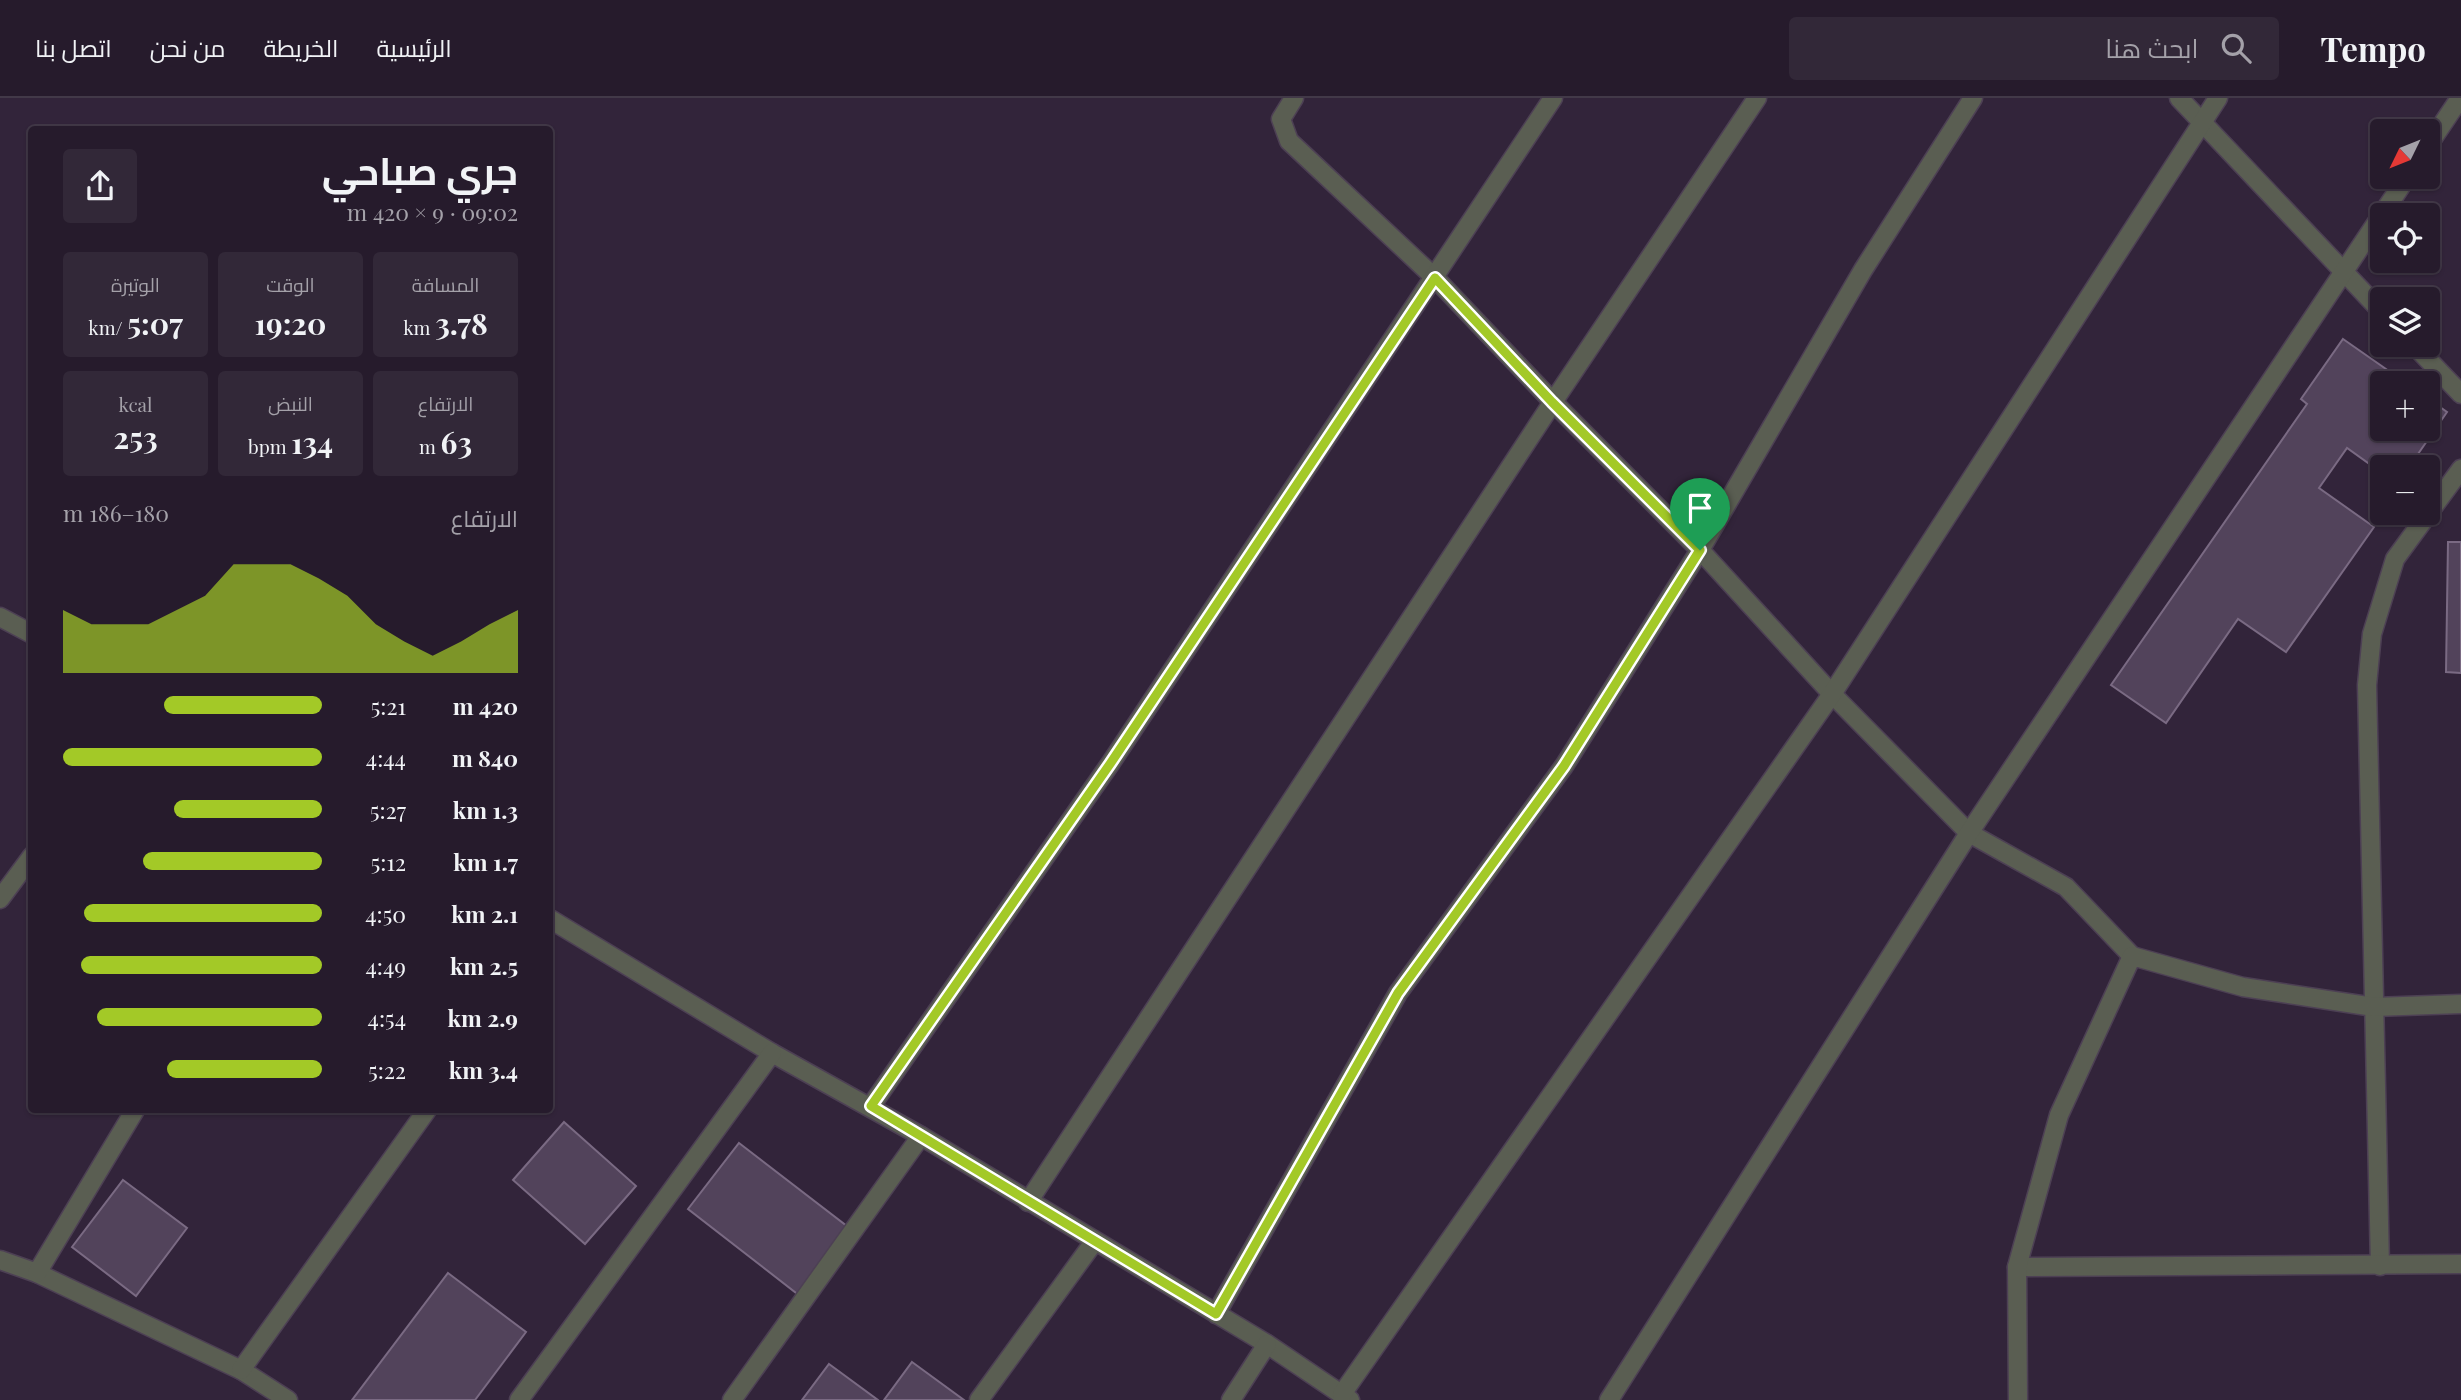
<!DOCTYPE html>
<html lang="ar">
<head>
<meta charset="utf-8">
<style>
	:root { --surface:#261b2c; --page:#322838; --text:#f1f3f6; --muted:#a4a1a9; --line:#423948; --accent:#a3c927 }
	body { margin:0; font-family:"Playfair Display",Cairo,serif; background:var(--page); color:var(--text); direction:rtl; height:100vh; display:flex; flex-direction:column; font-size:26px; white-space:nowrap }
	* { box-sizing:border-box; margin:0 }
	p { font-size:23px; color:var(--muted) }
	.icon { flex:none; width:38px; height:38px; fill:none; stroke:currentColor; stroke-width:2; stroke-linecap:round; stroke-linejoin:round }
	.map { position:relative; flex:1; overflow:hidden; direction:ltr }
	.drawer { position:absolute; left:28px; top:28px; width:525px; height:987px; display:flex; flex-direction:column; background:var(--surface); border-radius:7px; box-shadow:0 2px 5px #0004,0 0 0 2px var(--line); direction:rtl }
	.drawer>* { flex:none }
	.needle { width:46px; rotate:227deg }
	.tools { position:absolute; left:2370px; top:21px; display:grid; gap:14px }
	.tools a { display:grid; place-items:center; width:70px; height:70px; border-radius:7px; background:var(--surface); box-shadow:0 2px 5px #0004,0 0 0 2px var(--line); font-size:35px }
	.pin { position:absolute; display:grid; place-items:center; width:60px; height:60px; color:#fff; margin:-72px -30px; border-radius:50% 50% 50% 0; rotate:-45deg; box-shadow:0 0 7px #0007 }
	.pin .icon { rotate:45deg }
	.round { display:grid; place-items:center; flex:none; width:74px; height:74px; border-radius:7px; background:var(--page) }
	.head { display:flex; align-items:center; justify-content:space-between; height:119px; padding:0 35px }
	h1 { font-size:38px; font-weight:700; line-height:52px }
	.metrics { display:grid; grid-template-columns:repeat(3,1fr); gap:10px; height:119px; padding:7px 35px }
	.metrics div { display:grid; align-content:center; border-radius:7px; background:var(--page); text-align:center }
	.metrics b { font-size:30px; font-weight:700 }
	.metrics small { font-size:19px; font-weight:400 }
	.metrics p { font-size:19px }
	.chart { height:196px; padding:14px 35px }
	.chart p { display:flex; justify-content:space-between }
	.chart svg { width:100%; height:126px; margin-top:7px; fill:var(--accent); opacity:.7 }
	ul { padding:0 35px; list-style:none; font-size:23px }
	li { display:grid; grid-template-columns:112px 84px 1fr; align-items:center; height:52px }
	li i { height:18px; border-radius:9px; background:var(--accent) }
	header { display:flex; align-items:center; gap:42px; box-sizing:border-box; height:98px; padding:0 35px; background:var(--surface); border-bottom:2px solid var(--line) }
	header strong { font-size:33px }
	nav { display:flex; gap:38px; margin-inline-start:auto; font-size:24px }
	.search { width:490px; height:63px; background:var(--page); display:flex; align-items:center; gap:18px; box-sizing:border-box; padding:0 24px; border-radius:7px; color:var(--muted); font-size:26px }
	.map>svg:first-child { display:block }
</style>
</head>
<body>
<header>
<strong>Tempo</strong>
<div class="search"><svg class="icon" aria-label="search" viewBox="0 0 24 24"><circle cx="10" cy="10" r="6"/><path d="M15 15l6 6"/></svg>ابحث هنا</div>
<nav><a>الرئيسية</a><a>الخريطة</a><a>من نحن</a><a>اتصل بنا</a></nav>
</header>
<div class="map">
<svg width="2461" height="1302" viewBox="0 0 2461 1302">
	<rect width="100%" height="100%" fill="#32243a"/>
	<g fill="#52435b" stroke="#7a6a83" stroke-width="2">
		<path d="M2343,241l63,44h-24v46h45v-31l20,14 -38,55h-27v6l-35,-25 -28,40 55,39 -88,125 -48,-33 -72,104 -55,-38 196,-281 -6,-5z"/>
		<path d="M2448,444h13v131l-15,-1z"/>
		<path d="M564,1024l72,64 -51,58 -72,-64z"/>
		<path d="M739,1045l113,87 -52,66 -112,-87z"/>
		<path d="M123,1082l64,48 -51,68 -64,-49z"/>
		<path d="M448,1175l78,59 -51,68h-123z"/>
		<path d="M912,1264l52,38h-80z"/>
		<path d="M829,1266l49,36h-76z"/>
	</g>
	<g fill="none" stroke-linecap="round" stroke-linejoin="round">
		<defs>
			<g id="minor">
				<path d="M1294,0l-13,21 8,22 146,137 118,124 147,148 132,144 137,139 97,54 66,69"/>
				<path d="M2179,0l203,214"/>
				<path d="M2427,49l33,-49"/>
				<path d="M2414,247l47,49"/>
				<path d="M0,519l32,17"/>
				<path d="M0,801l32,-43"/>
				<path d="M550,821l222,134 149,83 346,208 83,56"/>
				<path d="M871,1008l239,-342 443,-666"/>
				<path d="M1028,1104l525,-800 204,-304"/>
				<path d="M0,1162l37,13 204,97 47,30"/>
				<path d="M2380,1168l-13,-581 5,-51 23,-75 66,-90"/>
				<path d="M2017,1169l444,-3"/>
				<path d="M37,1175l98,-163"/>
				<path d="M1216,1216l182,-321 166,-227 136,-216 163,-280 110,-172"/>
				<path d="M241,1272l186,-260"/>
				<path d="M1342,1296l490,-700 386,-596"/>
				<path d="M519,1302l253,-347"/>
				<path d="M732,1302l189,-264"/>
				<path d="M979,1302l115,-158"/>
				<path d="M1231,1302l36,-56"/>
				<path d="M1609,1302l360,-567 438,-656"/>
				<path d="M2018,1302l-1,-133 42,-152 73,-159 111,31 131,20 87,-3"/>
			</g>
		</defs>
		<use href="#minor" stroke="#4d4054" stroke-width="21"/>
		<use href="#minor" stroke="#5a5e52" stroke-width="18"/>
	</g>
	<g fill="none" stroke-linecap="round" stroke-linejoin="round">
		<defs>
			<path id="route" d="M1435,180l117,124 148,148 -136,216 -166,227 -182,321 -345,-208 239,-342z"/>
		</defs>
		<use href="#route" stroke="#fff" stroke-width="14"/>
		<use href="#route" stroke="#a3c927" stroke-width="9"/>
	</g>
</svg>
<div class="tools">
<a><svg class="needle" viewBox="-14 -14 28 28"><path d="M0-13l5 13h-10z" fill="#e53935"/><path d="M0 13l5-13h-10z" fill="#a4a1a9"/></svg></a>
<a><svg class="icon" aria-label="locate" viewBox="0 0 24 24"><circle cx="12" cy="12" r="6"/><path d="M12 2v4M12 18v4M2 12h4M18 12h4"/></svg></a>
<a><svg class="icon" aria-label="layers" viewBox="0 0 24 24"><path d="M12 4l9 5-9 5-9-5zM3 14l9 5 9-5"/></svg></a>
<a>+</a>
<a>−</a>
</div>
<div class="pin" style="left:1700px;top:452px;background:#1e9e55"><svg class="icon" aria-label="arrive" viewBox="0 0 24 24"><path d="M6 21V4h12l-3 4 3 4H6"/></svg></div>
<section class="drawer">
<div class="head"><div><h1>جري صباحي</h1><p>09:02 · 9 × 420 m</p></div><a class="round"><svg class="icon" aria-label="share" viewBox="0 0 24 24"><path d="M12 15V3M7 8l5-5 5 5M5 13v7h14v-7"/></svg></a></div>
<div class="metrics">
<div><p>المسافة</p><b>3.78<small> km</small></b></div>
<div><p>الوقت</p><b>19:20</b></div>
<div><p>الوتيرة</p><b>5:07<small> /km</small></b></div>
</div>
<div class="metrics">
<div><p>الارتفاع</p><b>63<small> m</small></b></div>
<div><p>النبض</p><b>134<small> bpm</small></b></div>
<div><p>kcal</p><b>253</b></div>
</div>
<div class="chart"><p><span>الارتفاع</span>180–186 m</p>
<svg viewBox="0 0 160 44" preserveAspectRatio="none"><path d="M0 44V22L10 27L20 27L30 27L40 22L50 17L60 6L70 6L80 6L90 11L100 17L110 27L120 33L130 38L140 33L150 27L160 22V44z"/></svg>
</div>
<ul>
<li><b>420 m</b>5:21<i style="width:61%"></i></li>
<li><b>840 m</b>4:44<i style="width:100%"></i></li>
<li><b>1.3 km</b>5:27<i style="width:57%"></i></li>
<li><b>1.7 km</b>5:12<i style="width:69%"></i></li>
<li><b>2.1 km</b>4:50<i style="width:92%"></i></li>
<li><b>2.5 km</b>4:49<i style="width:93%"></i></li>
<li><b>2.9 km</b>4:54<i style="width:87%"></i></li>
<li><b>3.4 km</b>5:22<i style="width:60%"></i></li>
</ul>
</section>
</div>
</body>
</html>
